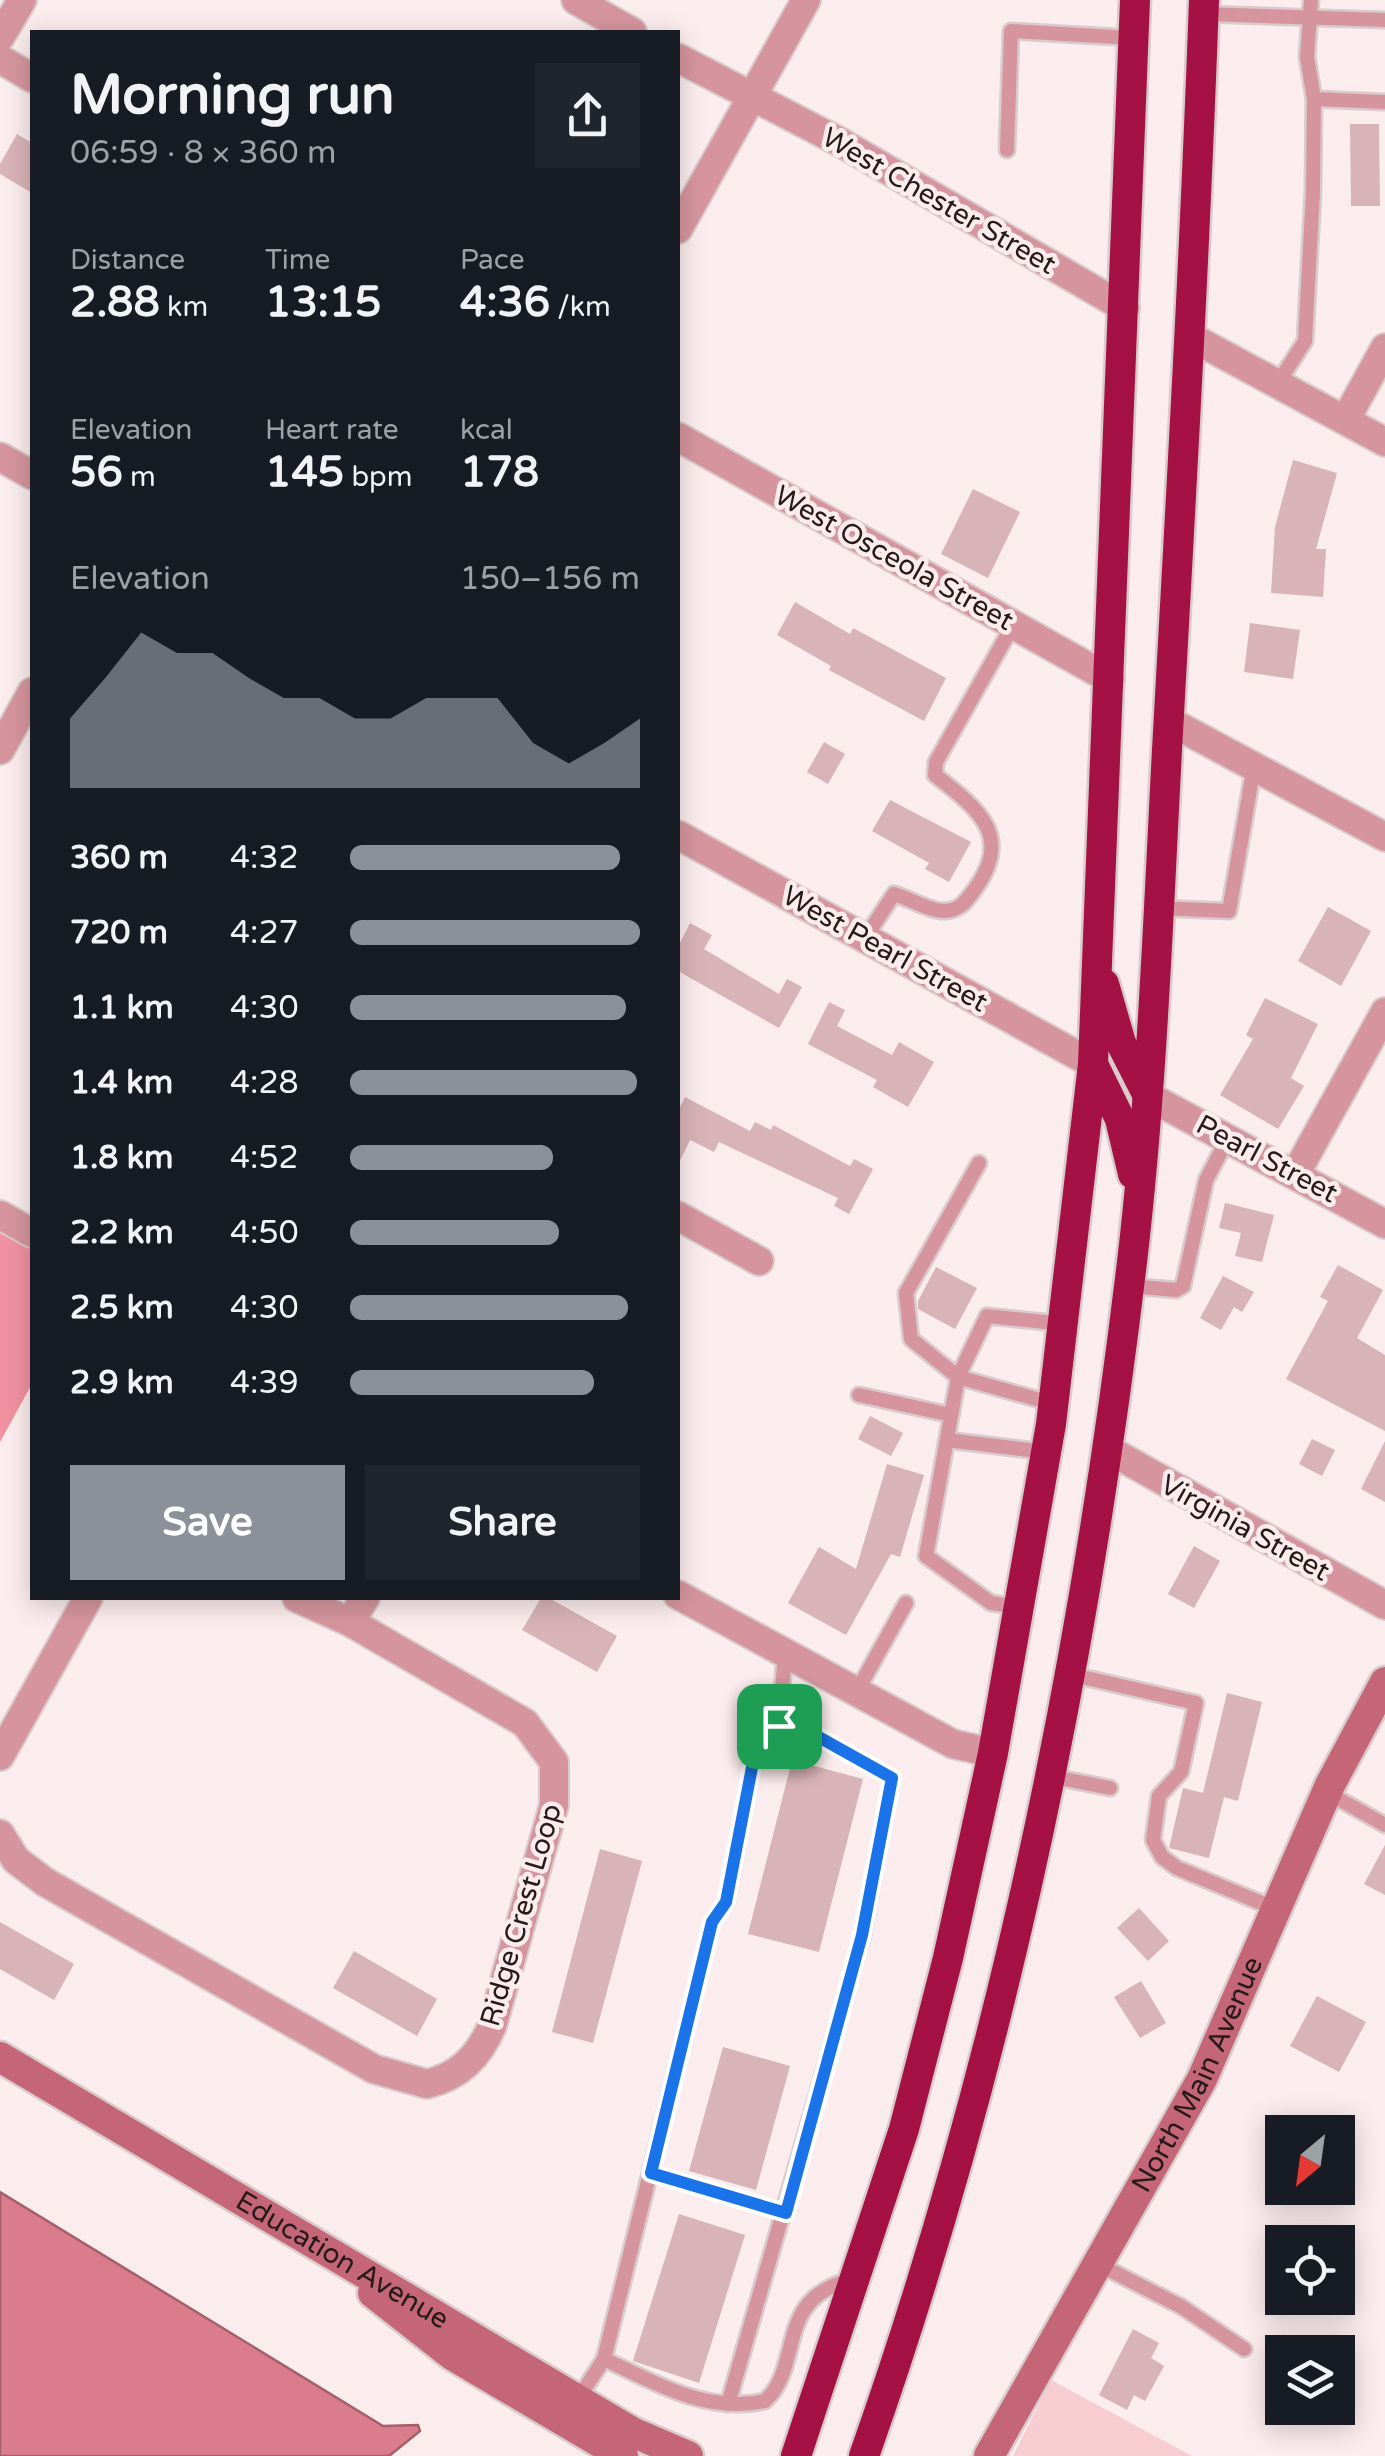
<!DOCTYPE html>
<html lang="en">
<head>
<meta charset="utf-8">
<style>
	:root { --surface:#171b24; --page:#20242c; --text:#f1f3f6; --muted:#9ea1a6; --accent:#8c9099 }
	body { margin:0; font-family:"Varela Round",sans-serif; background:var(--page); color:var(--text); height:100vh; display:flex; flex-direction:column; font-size:38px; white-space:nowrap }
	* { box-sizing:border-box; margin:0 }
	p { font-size:32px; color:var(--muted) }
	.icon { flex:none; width:55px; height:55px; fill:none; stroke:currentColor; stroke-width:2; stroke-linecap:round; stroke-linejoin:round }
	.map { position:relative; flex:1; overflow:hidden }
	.sheet { position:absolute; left:30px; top:30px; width:650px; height:1570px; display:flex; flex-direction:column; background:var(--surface); border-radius:0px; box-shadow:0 5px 25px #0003 }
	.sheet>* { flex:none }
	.needle { width:65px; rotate:209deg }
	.fabs { position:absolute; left:1265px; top:2115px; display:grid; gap:20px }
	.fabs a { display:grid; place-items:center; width:90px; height:90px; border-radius:0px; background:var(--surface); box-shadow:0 5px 25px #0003; font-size:50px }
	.pin { position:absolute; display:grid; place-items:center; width:85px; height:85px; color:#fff; margin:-42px; border-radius:20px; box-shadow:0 5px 15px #0006 }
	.round { display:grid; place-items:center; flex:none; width:105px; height:105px; border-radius:0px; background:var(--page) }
	.overview { display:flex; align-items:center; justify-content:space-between; height:170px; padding:0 40px }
	h1 { font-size:55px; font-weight:700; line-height:75px }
	.stats { display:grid; grid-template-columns:repeat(3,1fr); gap:15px; height:170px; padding:10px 40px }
	.stats div { display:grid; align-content:center }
	.stats b { font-size:42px; font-weight:700 }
	.stats small { font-size:28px; font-weight:400 }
	.stats p { font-size:28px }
	.chart { height:280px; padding:20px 40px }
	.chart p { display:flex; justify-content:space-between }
	.chart svg { width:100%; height:180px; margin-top:10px; fill:var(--accent); opacity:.7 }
	.primary-button { display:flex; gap:20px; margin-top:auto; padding:20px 40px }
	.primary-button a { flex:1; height:115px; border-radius:0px; background:var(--accent); color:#fff; font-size:40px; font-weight:700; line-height:115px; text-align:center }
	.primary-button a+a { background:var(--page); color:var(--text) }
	ul { padding:0 40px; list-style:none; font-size:32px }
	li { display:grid; grid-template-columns:160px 120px 1fr; align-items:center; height:75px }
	li i { height:25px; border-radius:12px; background:var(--accent) }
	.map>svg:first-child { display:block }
</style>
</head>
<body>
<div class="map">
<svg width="1385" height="2456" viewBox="0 0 1385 2456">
	<rect width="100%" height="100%" fill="#fbeced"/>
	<path fill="#f8cdd2" d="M1051,2380l141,76h-179z"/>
	<path fill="#f191a1" d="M0,1230l32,18v136l-32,58z"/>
	<path fill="#db7c8d" stroke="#a55f6b" stroke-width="2.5" d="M0,2192l383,234 35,-1 2,6 -31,25h-389z"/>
	<g fill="#d8b3b8">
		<path d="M1350,124h29l1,82h-29z"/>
		<path d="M17,134l15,9v50l-32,-19v-10z"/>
		<path d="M1293,460l44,13 -21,76h10l-3,48 -52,-4 4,-66z"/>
		<path d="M973,489l47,23 -32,66 -47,-24z"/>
		<path d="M795,602l55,32 3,-6 93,50 -22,43 -95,-51 2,-4 -54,-31z"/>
		<path d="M1250,623l50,7 -7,49 -49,-7z"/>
		<path d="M824,742l21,12 -17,30 -21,-12z"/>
		<path d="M890,800l81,42 -22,40 -24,-13 4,-6 -57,-32z"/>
		<path d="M1328,907l43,24 -30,55 -43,-25z"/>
		<path d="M690,923l22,12 -8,14 75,45 8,-15 15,8 -23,41 -101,-57v-24z"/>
		<path d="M1265,998l53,26 -27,54 13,8 -26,43 -58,-34 33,-56 -7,-4z"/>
		<path d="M829,1002l16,8 -8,16 55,29 7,-13 35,20 -26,45 -35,-20 4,-7 -69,-36z"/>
		<path d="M685,1097l65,34 5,-9 16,8 2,-5 77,41 4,-7 19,10 -24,45 -15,-8 4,-8 -119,-56 -5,10 -24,-12 -12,25v-54z"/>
		<path d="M1225,1203l49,12 -12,47 -27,-6 6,-23 -22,-5z"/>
		<path d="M1338,1265l45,25 -26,48 28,17v76l-99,-52 42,-78 -8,-4z"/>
		<path d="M936,1267l41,21 -22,41 -37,-20v-8z"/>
		<path d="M1223,1276l31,16 -12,20 -8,-5 -13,23 -21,-12z"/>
		<path d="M870,1416l33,17 -12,23 -33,-17z"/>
		<path d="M1312,1439l23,11 -13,26 -23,-12z"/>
		<path d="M1385,1441v61l-24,-13z"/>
		<path d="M887,1464l37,11 -24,82 -9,-3 -45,81 -58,-32 31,-56 37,22z"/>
		<path d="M1194,1546l26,15 -26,47 -26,-14z"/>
		<path d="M541,1598h8l68,38 -20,36 -75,-42z"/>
		<path d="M1227,1693l35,9 -24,99 -14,-4 -15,61 -40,-10 14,-60 20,5z"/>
		<path d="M792,1760l71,19 -44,173 -71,-18z"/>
		<path d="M1385,1845v50l-21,-11z"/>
		<path d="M600,1849l42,12 -49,182 -41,-11z"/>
		<path d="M1139,1908l30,33 -21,20 -31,-33z"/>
		<path d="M0,1922l74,42 -20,36 -54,-31z"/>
		<path d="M354,1951l83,48 -20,37 -84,-48z"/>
		<path d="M1141,1981l25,42 -26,15 -26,-41z"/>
		<path d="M1317,1996l49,26 -27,50 -49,-26z"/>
		<path d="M723,2047l67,19 -34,124 -67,-19z"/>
		<path d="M679,2214l66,21 -46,148 -66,-22z"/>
		<path d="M1133,2329l26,14 -8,15 13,8 -19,35 -11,-6 -7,15 -28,-15z"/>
	</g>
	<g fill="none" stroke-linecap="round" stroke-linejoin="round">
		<defs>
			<g id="lane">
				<path d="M1204,14l181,6"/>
				<path d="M1314,99l71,3"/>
				<path d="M1007,150l4,-119 122,7"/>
				<path d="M1278,383l27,-42 8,-150 1,-92 -7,-42 4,-57"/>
				<path d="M1158,908l71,3 25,-145"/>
				<path d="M865,938l29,-44c14,4 38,18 51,17 16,-1 22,-11 30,-22 39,-54 2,-81 -40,-114l1,-13 77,-137"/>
				<path d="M979,1163l-73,130 5,46 47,38 96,27"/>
				<path d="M1129,1286l47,4 7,-4 23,-106 22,-42"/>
				<path d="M859,1395l92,20"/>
				<path d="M947,1440l99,12"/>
				<path d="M1020,1607l-29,-4 -65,-47 32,-179 29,-61 77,8"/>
				<path d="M1069,1674l127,29 -15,69 -22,24 -6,44 9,17 15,11 99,41"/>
				<path d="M856,1693l50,-90"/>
				<path d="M779,1726l6,-72"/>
				<path d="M1049,1776l61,12"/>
				<path d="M1328,1793l57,32"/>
				<path d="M651,2173l135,40"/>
				<path d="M1098,2264l84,43 62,42"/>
				<path d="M578,2399l26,-40"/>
				<path d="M728,2404l135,-469 29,-157 -93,-51 -39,-1 -33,175 -15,21 -108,437c51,24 103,55 161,42 39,-36 9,-103 86,-121"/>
			</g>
			<g id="street">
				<path d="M576,0l56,32"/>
				<path d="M0,37l22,-37"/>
				<path d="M678,58l162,84 285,166"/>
				<path d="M0,59l32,19"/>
				<path d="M678,229l128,-229"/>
				<path d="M1189,336l196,106"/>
				<path d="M1346,419l39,-71"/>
				<path d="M678,437l432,242"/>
				<path d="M0,457l32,18"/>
				<path d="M1169,721l216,116"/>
				<path d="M0,750l32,-58"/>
				<path d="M678,835l415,229"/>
				<path d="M1148,1096l237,128"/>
				<path d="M1296,1173l89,-161"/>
				<path d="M0,1215l32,18"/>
				<path d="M678,1216l81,45"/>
				<path d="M1107,1449l278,156"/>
				<path d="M678,1595l275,149 40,9"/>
				<path d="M350,1622l15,-24"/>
				<path d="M0,1756l88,-158"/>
				<path d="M0,1834l16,26 29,22 329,187 53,15c33,-8 52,-28 65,-58l62,-221v-43l-29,-39 -175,-101 -53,-24"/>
			</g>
			<g id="secondary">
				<path id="s1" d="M0,2057l632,375 56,24"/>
				<path d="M373,2293l79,62 171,101"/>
				<path id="s2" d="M989,2456l213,-377 128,-294 55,-103"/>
			</g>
			<g id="highway">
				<path d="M1104,984l17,59 26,51"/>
				<path d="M1093,1064l27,55 13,55"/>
				<path d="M796,2456l108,-327 44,-171 45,-205 58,-329 42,-360 42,-1064"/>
				<path d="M864,2456c136,-385 220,-789 268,-1194 20,-170 26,-341 35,-512 14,-250 28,-500 37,-750"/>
			</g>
		</defs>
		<use href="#lane" stroke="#d9cacb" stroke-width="19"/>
		<use href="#street" stroke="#d9cacb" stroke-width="32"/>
		<use href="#secondary" stroke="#d9cacb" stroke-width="35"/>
		<use href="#highway" stroke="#d9cacb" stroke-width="35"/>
		<use href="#lane" stroke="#d6959e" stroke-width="14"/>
		<use href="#street" stroke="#d6959e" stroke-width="28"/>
		<use href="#secondary" stroke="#c46677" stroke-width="30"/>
		<use href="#highway" stroke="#a51144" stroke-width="30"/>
	</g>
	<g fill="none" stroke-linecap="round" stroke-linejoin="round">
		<defs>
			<path id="route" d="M760,1726h39l93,52 -30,157 -76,278 -135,-40 61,-251 14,-20z"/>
		</defs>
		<use href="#route" stroke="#fff" stroke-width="20"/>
		<use href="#route" stroke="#1a73e8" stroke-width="12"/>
	</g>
	<g text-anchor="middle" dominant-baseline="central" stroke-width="9" stroke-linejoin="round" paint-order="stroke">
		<g font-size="28" fill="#271a1b" stroke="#fbeced">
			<text transform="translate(939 201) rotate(30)">West Chester Street</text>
			<text transform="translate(894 558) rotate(29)">West Osceola Street</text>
			<text transform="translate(885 949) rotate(29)">West Pearl Street</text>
			<text transform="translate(1267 1159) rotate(28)">Pearl Street</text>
			<text transform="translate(1245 1528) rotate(29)">Virginia Street</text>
			<text transform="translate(521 1915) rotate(-74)">Ridge Crest Loop</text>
			<text stroke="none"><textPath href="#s2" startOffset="435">North Main Avenue</textPath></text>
			<text stroke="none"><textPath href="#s1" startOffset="398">Education Avenue</textPath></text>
		</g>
	</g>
</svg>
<div class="fabs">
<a><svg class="needle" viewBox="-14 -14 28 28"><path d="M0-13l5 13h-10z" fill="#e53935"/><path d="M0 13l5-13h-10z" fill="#9ea1a6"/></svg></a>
<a><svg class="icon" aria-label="locate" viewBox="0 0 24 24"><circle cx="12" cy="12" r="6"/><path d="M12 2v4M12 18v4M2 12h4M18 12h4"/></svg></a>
<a><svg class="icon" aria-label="layers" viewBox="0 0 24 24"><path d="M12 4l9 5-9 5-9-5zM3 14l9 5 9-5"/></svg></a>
</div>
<div class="pin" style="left:779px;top:1726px;background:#1e9e55"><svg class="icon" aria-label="arrive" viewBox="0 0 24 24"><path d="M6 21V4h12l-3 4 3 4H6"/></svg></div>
<section class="sheet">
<div class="overview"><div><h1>Morning run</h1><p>06:59 · 8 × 360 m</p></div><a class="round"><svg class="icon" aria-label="share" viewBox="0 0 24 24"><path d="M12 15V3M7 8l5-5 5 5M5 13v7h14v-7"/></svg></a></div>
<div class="stats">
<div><p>Distance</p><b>2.88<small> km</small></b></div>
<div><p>Time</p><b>13:15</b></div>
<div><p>Pace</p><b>4:36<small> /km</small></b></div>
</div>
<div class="stats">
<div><p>Elevation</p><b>56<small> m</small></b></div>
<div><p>Heart rate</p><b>145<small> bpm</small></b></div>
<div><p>kcal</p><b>178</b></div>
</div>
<div class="chart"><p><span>Elevation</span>150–156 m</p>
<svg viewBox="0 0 160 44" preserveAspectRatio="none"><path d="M0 44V27L10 17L20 6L30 11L40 11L50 17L60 22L70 22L80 27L90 27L100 22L110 22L120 22L130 33L140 38L150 33L160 27V44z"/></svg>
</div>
<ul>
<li><b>360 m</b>4:32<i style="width:93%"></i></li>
<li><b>720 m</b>4:27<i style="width:100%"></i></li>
<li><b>1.1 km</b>4:30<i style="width:95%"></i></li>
<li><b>1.4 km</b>4:28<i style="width:99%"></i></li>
<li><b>1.8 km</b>4:52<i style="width:70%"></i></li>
<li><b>2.2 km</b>4:50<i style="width:72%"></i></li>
<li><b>2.5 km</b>4:30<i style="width:96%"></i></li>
<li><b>2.9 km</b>4:39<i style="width:84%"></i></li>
</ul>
<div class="primary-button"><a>Save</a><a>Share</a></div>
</section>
</div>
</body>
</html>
